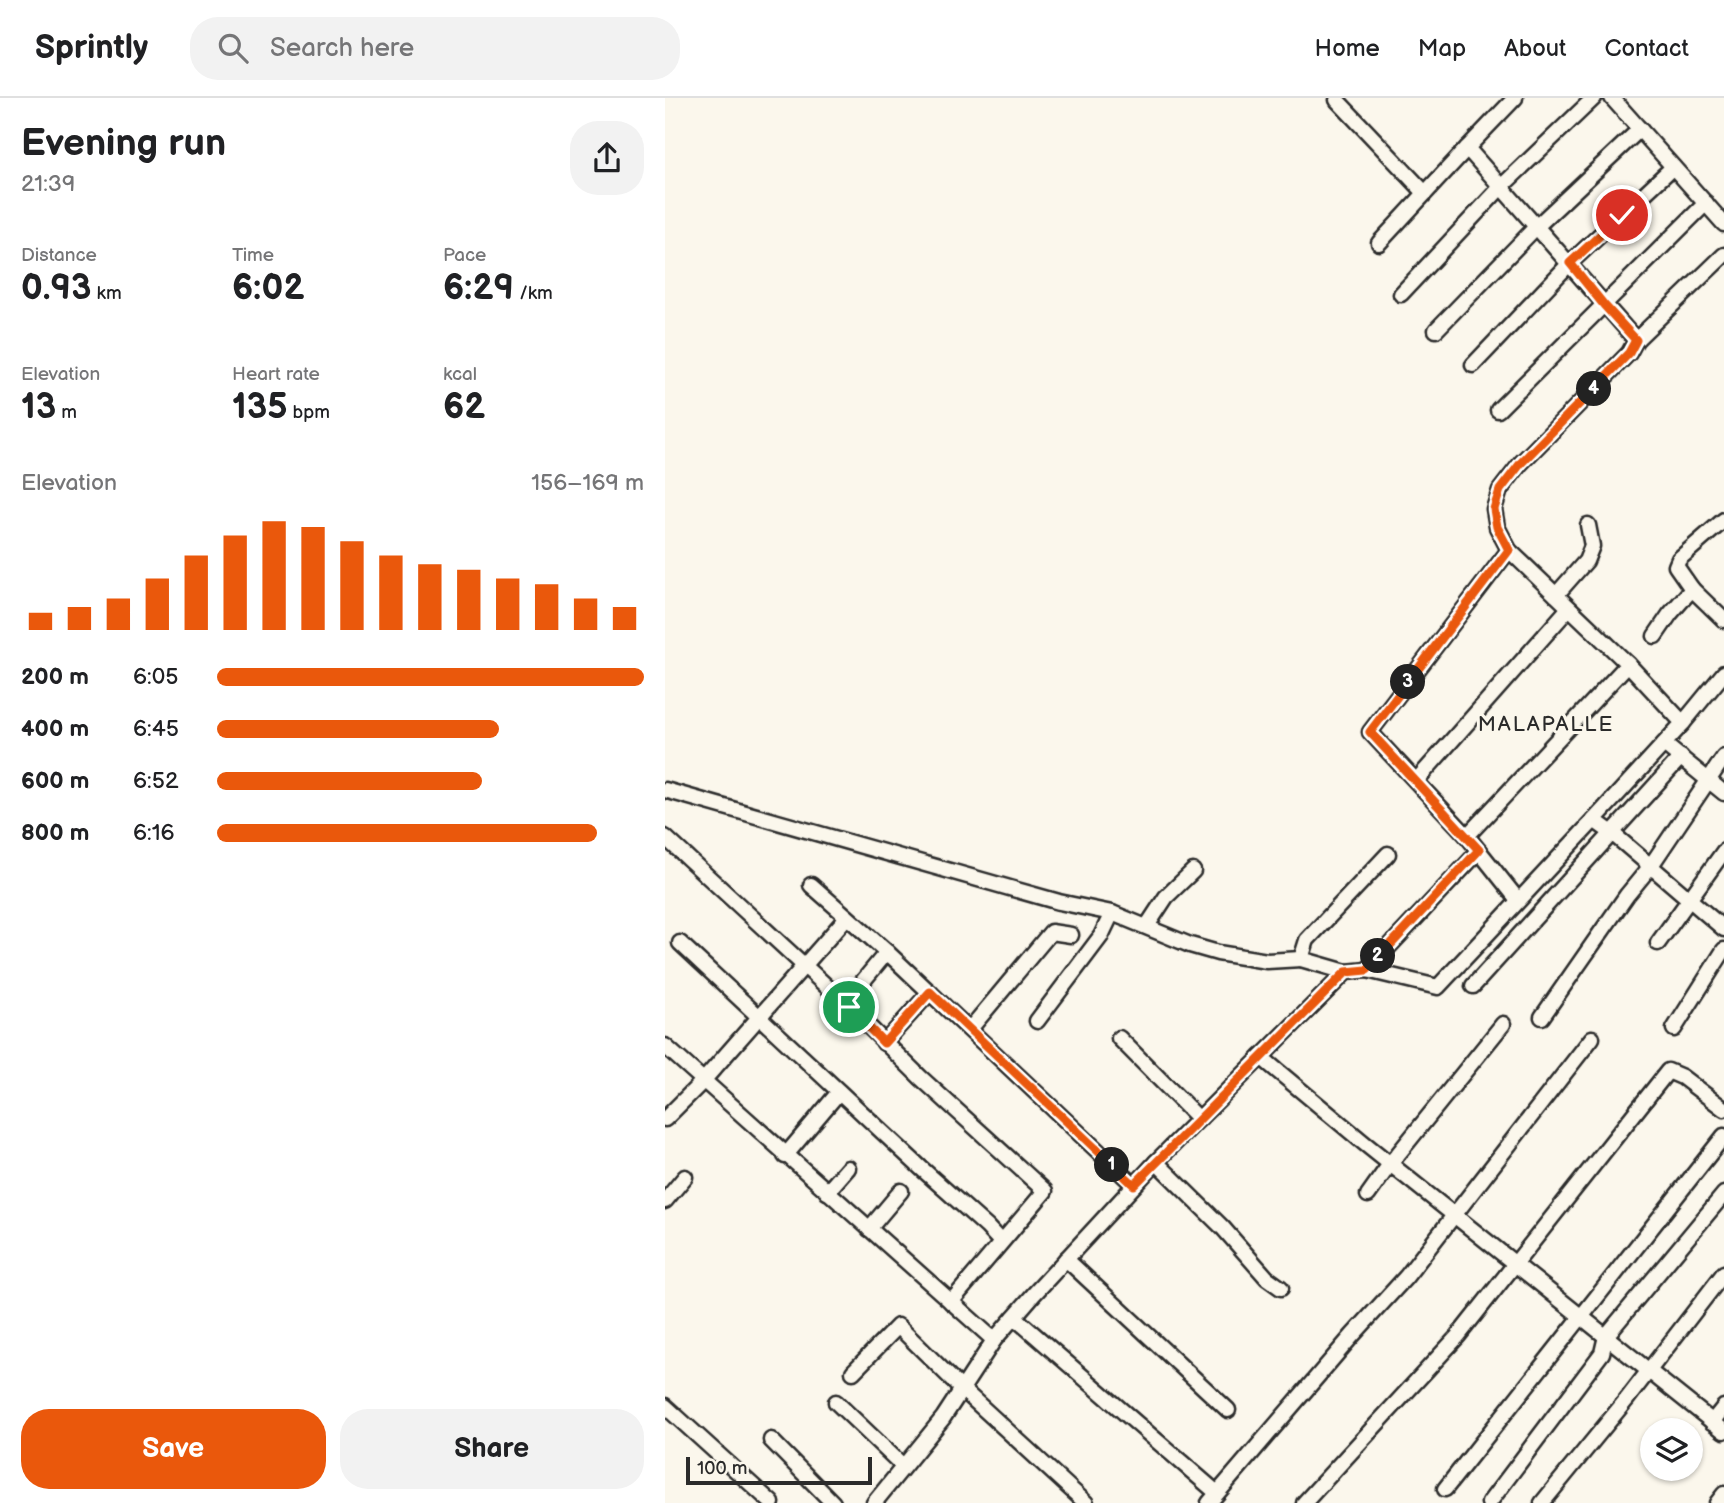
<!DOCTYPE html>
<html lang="en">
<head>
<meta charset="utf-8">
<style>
	:root { --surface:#fff; --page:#f2f2f2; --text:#202124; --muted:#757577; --line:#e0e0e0; --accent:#ea580c }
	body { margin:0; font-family:"Balsamiq Sans",sans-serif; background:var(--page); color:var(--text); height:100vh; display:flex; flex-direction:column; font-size:26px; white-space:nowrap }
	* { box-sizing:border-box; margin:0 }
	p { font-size:23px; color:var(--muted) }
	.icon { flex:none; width:38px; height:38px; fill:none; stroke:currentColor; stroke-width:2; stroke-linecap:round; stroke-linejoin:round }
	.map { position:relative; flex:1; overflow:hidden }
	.sheet { display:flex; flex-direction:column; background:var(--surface); width:665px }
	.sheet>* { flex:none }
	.controls { position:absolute; left:975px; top:1320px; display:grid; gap:14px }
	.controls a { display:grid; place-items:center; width:63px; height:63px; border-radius:50%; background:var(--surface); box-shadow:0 2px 5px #0004; font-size:35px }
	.scale { position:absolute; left:21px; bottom:18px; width:186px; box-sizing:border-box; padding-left:7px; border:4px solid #2b2b2b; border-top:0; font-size:19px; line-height:24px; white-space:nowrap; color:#2b2b2b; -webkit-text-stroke:5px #fbf7ec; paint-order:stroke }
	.pin { position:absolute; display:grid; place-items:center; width:60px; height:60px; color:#fff; margin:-30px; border:4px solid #fff; border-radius:50%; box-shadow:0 2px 7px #0007 }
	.km { position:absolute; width:35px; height:35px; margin:-18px; border-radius:50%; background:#222; color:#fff; font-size:19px; line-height:35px; text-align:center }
	.round { display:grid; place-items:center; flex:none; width:74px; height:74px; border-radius:28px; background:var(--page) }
	.overview { display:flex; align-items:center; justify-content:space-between; height:119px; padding:0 21px }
	h1 { font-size:38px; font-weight:700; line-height:52px }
	.figures { display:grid; grid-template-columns:repeat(3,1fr); gap:10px; height:119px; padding:7px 21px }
	.figures div { display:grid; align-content:center }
	.figures b { font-size:35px; font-weight:700 }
	.figures small { font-size:19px; font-weight:400 }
	.figures p { font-size:19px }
	.chart { height:196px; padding:14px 21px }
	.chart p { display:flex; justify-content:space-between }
	.chart svg { width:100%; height:126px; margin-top:7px; stroke:var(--accent); stroke-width:6 }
	.button { display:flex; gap:14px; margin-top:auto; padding:14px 21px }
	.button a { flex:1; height:80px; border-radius:28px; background:var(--accent); color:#fff; font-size:28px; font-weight:700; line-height:80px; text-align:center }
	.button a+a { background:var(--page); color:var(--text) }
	ul { padding:0 21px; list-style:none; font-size:23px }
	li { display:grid; grid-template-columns:112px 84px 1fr; align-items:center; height:52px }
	li i { height:18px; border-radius:9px; background:var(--accent) }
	header { display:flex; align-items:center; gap:42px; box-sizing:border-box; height:98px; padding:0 35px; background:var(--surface); border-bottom:2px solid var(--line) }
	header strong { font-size:33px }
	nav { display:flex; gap:38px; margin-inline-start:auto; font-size:24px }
	.search { width:490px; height:63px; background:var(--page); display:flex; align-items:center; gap:18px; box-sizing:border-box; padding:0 24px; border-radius:28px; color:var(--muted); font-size:26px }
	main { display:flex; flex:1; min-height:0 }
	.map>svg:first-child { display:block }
</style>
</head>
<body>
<header>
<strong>Sprintly</strong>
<div class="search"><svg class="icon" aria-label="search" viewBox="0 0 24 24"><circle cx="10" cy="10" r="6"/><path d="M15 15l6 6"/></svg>Search here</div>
<nav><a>Home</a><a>Map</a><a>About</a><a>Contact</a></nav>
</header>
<main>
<section class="sheet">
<div class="overview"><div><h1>Evening run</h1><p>21:39</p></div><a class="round"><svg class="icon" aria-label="share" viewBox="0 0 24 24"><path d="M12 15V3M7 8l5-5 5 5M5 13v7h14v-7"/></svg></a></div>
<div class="figures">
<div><p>Distance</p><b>0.93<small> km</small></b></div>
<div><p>Time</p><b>6:02</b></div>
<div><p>Pace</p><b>6:29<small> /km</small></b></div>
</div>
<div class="figures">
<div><p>Elevation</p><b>13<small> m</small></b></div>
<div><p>Heart rate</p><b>135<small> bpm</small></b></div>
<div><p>kcal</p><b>62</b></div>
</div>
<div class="chart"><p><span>Elevation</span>156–169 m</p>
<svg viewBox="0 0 160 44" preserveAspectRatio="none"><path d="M5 44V38M15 44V36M25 44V33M35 44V26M45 44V18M55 44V11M65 44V6M75 44V8M85 44V13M95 44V18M105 44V21M115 44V23M125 44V26M135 44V28M145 44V33M155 44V36"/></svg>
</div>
<ul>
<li><b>200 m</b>6:05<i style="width:100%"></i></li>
<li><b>400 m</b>6:45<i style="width:66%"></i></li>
<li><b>600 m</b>6:52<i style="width:62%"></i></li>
<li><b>800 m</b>6:16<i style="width:89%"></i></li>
</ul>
<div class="button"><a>Save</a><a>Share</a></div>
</section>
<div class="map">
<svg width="1059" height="1405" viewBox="0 0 1059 1405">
	<rect width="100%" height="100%" fill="#fbf7ec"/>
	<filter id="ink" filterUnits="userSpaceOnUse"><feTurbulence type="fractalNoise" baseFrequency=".0143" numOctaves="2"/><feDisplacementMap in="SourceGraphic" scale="14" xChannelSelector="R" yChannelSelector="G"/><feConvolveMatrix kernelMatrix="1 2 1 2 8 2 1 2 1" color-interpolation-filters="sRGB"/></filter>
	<g filter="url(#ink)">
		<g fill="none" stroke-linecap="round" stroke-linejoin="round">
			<defs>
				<g id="minor">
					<path d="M850,0l-48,50 169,192 88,-85"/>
					<path d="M947,0l112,126"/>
					<path d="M672,2l88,93"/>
					<path d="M714,145l88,-95"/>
					<path d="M736,196l99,-106 94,-90"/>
					<path d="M771,232l99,-102 105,-99"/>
					<path d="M808,267l97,-102 103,-96"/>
					<path d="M833,312l208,-207"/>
					<path d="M1027,491l-16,-23 3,-7 45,-39"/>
					<path d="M891,497l30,-34 6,-15 -4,-21"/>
					<path d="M990,538l15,-22 22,-25 32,31"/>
					<path d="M963,566l55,59 -89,97 18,13 112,96"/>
					<path d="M1018,625l41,-50"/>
					<path d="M999,646l60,49"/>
					<path d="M751,683l153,-173"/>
					<path d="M0,692l394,112 53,11 78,32 28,8 49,8 34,-2"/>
					<path d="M929,722l-156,167 -71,-17 -21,2 -85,85 103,86 360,288"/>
					<path d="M802,738l-97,-104 139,-182"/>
					<path d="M0,739l184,170 72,71 124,113 -94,111"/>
					<path d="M814,753l-12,-15 161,-172 -119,-114 -12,-23 -3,-18 6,-19 21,-27 108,-110 7,-13"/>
					<path d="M146,787l76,67 247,233"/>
					<path d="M482,828l19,-29 27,-26"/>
					<path d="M15,845l241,225 66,59 14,15"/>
					<path d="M993,845l66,-92"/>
					<path d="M702,872l112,-119 39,49"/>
					<path d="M681,874l-45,-13 6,-19 81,-86"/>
					<path d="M808,888l208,-229"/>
					<path d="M179,906l43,-52"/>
					<path d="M877,919l85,-122 23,-28 74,-110"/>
					<path d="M372,923l64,-85 11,-23"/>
					<path d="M305,931l81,-97 20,3"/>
					<path d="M1009,931l50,-79"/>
					<path d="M454,940l80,81"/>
					<path d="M219,945l46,-51"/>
					<path d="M0,948l329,294"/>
					<path d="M0,1021l38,-38 144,-164"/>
					<path d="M120,1058l54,-64"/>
					<path d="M491,1064l67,66 44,50 14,10"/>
					<path d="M162,1094l21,-24"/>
					<path d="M703,1097l22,-31 113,-140"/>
					<path d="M0,1103l20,-24"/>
					<path d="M204,1131l32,-38"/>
					<path d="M401,1161l162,151"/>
					<path d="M349,1219l203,176"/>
					<path d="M188,1274l45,-46 64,63 124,114"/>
					<path d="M171,1304l67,64"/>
					<path d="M0,1308l107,97"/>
					<path d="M1047,1324l12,-15"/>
					<path d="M106,1342l62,63"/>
					<path d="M780,1391l279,-353"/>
					<path d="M209,1405l69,-85 51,-78 40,-46 122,-132 105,-105"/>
					<path d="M544,1405l143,-167 54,-59 186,-239"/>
					<path d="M639,1405l154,-167 210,-265 14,6 42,32"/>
					<path d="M824,1405l113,-150 4,-17 118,-142"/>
					<path d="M877,1405l85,-104 97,-126"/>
					<path d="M1052,1405l7,-9"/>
				</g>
			</defs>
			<use href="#minor" stroke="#2b2b2b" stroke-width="19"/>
			<use href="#minor" stroke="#fbf7ec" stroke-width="14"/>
		</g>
	</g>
	<g fill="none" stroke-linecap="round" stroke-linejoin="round" filter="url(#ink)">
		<defs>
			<path id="route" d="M184,909l35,36 46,-51 204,193 212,-213 21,-2 112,-120 -109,-118 139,-182 -12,-23 -3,-18 6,-19 21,-27 108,-110 7,-13 -32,-35 -34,-42 52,-48"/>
		</defs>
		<use href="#route" stroke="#fff" stroke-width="14"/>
		<use href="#route" stroke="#ea580c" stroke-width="9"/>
	</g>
	<g text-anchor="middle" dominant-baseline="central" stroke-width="6" stroke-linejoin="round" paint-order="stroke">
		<g font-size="21" letter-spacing="2" fill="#2b2b2b" stroke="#fbf7ec">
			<text x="881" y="626">MALAPALLE</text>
		</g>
	</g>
</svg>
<div class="controls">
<a><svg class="icon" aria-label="layers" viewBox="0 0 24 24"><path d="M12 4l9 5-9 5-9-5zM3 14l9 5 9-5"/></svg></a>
</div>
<div class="scale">100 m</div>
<div class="pin" style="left:184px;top:909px;background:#1e9e55"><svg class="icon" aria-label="arrive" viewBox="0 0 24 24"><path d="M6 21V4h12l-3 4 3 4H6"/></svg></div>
<div class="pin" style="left:957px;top:117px;background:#d93025"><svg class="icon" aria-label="check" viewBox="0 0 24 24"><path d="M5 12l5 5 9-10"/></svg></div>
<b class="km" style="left:447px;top:1067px">1</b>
<b class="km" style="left:713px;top:858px">2</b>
<b class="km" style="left:743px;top:584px">3</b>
<b class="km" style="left:929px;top:291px">4</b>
</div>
</main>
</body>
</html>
